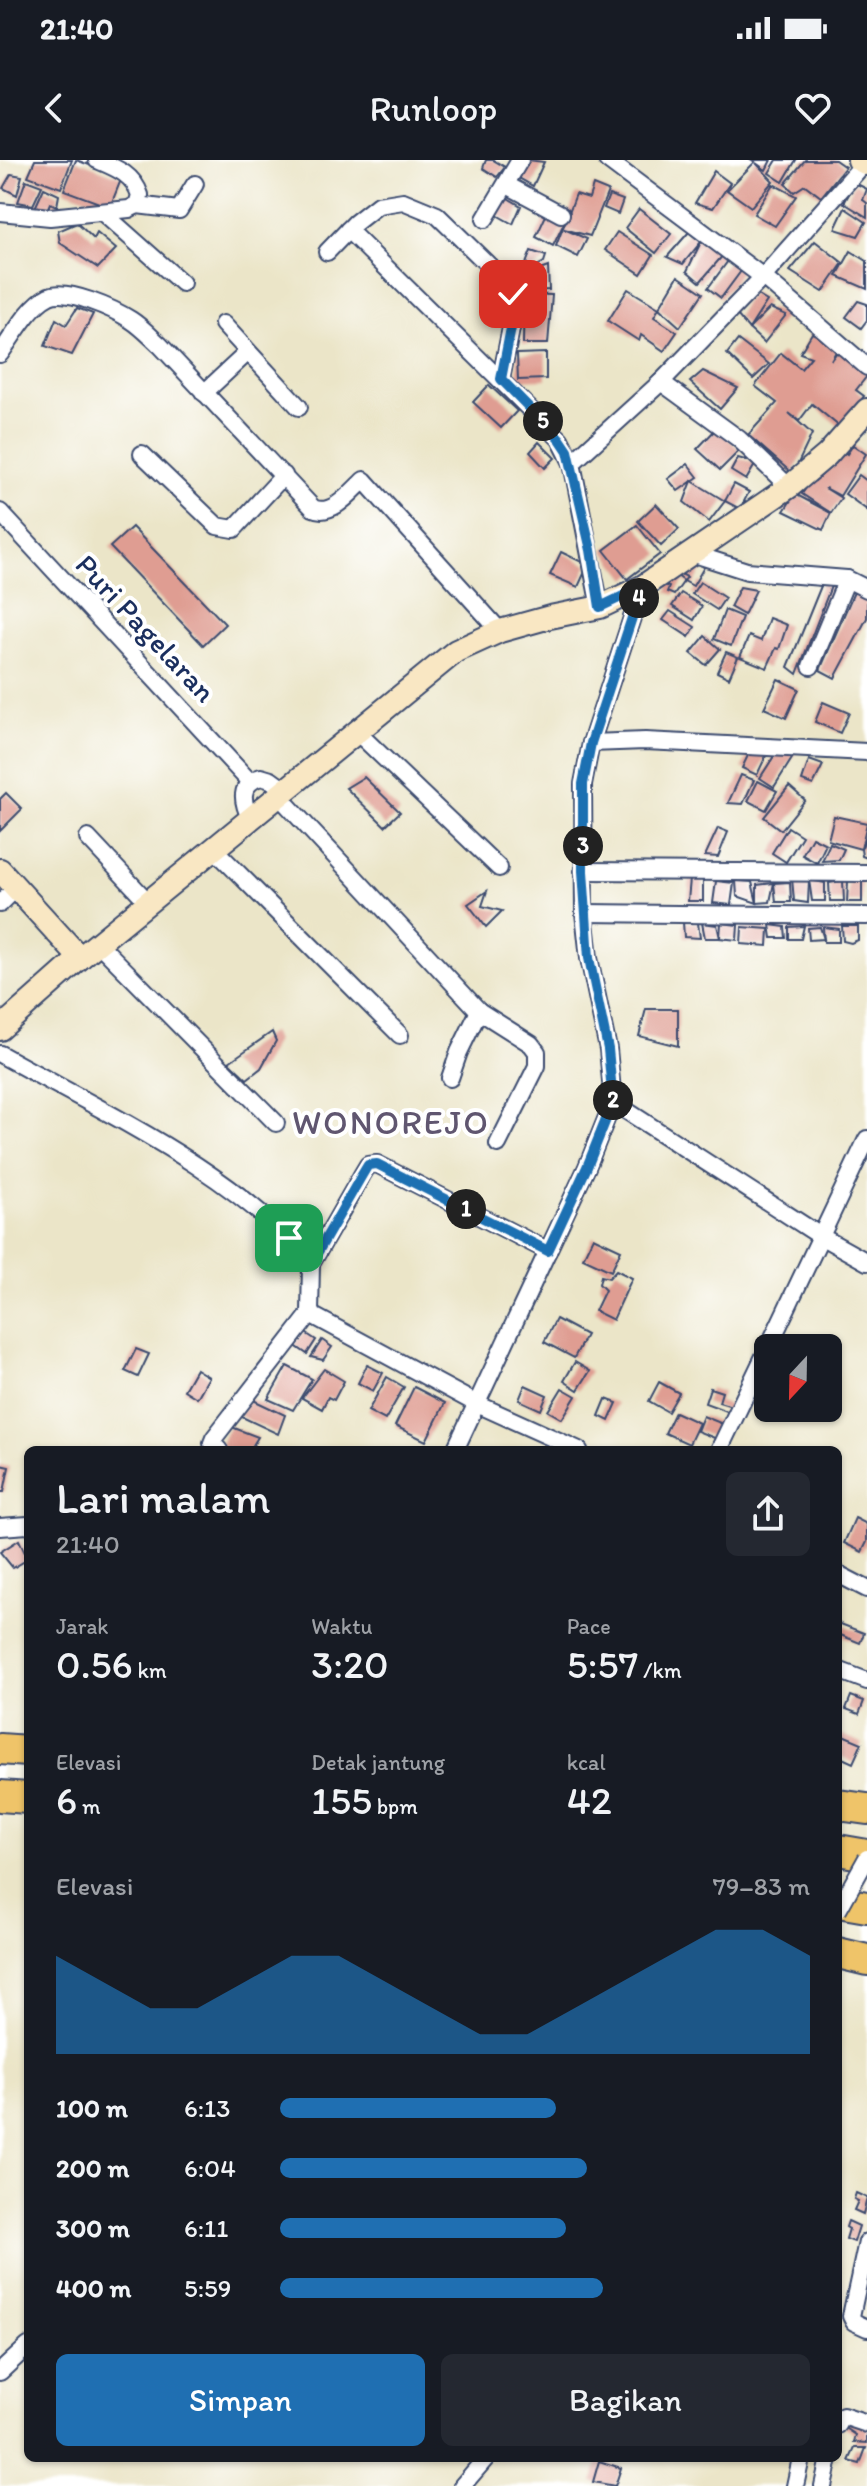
<!DOCTYPE html>
<html lang="id">
<head>
<meta charset="utf-8">
<style>
	:root { --surface:#171b24; --page:#242831; --text:#f1f3f6; --muted:#9ea1a6; --accent:#1f6fb2 }
	body { margin:0; font-family:Itim,sans-serif; background:var(--page); color:var(--text); height:100vh; display:flex; flex-direction:column; font-size:30px; white-space:nowrap }
	* { box-sizing:border-box; margin:0 }
	p { font-size:26px; color:var(--muted) }
	.icon { flex:none; width:44px; height:44px; fill:none; stroke:currentColor; stroke-width:2; stroke-linecap:round; stroke-linejoin:round }
	.map { position:relative; flex:1; overflow:hidden }
	.drawer { position:absolute; left:24px; top:1286px; width:818px; height:1016px; display:flex; flex-direction:column; background:var(--surface); border-radius:12px; box-shadow:0 2px 6px #0004 }
	.drawer>* { flex:none }
	.needle { width:52px; rotate:202deg }
	.controls { position:absolute; left:754px; top:1174px; display:grid; gap:16px }
	.controls a { display:grid; place-items:center; width:88px; height:88px; border-radius:12px; background:var(--surface); box-shadow:0 2px 6px #0004; font-size:40px }
	.pin { position:absolute; display:grid; place-items:center; width:68px; height:68px; color:#fff; margin:-34px; border-radius:16px; box-shadow:0 4px 12px #0006 }
	.km { position:absolute; width:40px; height:40px; margin:-20px; border-radius:50%; background:#222; color:#fff; font-size:22px; line-height:40px; text-align:center }
	.round { display:grid; place-items:center; flex:none; width:84px; height:84px; border-radius:12px; background:var(--page) }
	.headline { display:flex; align-items:center; justify-content:space-between; height:136px; padding:0 32px }
	h1 { font-size:44px; font-weight:600; line-height:60px }
	.figures { display:grid; grid-template-columns:repeat(3,1fr); gap:12px; height:136px; padding:8px 32px }
	.figures div { display:grid; align-content:center }
	.figures b { font-size:40px; font-weight:600 }
	.figures small { font-size:22px; font-weight:400 }
	.figures p { font-size:22px }
	.chart { height:224px; padding:16px 32px }
	.chart p { display:flex; justify-content:space-between }
	.chart svg { width:100%; height:144px; margin-top:8px; fill:var(--accent); opacity:.7 }
	.action { display:flex; gap:16px; margin-top:auto; padding:16px 32px }
	.action a { flex:1; height:92px; border-radius:12px; background:var(--accent); color:#fff; font-size:32px; font-weight:600; line-height:92px; text-align:center }
	.action a+a { background:var(--page); color:var(--text) }
	ul { padding:0 32px; list-style:none; font-size:26px }
	li { display:grid; grid-template-columns:128px 96px 1fr; align-items:center; height:60px }
	li i { height:20px; border-radius:10px; background:var(--accent) }
	.status { display:flex; justify-content:space-between; align-items:center; height:56px; padding:0 40px; background:var(--surface); direction:ltr }
	.status svg { height:22px; fill:currentColor }
	header { display:flex; justify-content:space-between; align-items:center; height:104px; padding:0 32px; background:var(--surface); font-size:36px; font-weight:600 }
	.map>svg:first-child { display:block }
</style>
</head>
<body>
<div class="status"><b>21:40</b><svg viewBox="0 0 49 12"><path d="M0 12V9h3v3zM5 12V6h3v6zM10 12V3h3v9zM15 12V0h3v12zM26 1h20v11H26zM47 4h2v5h-2z"/></svg></div>
<header><svg class="icon" aria-label="back" viewBox="0 0 24 24"><path d="M15 5l-7 7 7 7"/></svg>Runloop<svg class="icon" aria-label="heart" viewBox="0 0 24 24"><path d="M12 20l-8-8c-3-5 5-10 8-4 3-6 11-1 8 4z"/></svg></header>
<div class="map">
<svg width="867" height="2326" viewBox="0 0 867 2326">
	<rect width="100%" height="100%" fill="#fff"/>
	<filter id="ink" filterUnits="userSpaceOnUse"><feTurbulence type="fractalNoise" baseFrequency=".0125" numOctaves="2"/><feDisplacementMap in="SourceGraphic" scale="16" xChannelSelector="R" yChannelSelector="G"/><feConvolveMatrix kernelMatrix="1 2 1 2 8 2 1 2 1" color-interpolation-filters="sRGB"/></filter>
	<filter id="wash" filterUnits="userSpaceOnUse"><feTurbulence type="fractalNoise" baseFrequency=".006" numOctaves="4" result="noise"/><feDisplacementMap in="SourceGraphic" scale="32" xChannelSelector="R" yChannelSelector="G"/><feGaussianBlur stdDeviation="1.8" result="paint"/><feColorMatrix in="noise" values="0 0 0 0 0 0 0 0 0 0 0 0 0 0 0 0 0 1.4 0 .05"/><feComposite in="paint" operator="in"/></filter>
	<g filter="url(#wash)">
		<rect width="100%" height="100%" fill="#ebe5c8"/>
		<g id="blocks">
			<g fill="#df9d92">
				<path d="M35,0h37l-11,28 -33,-12z"/>
				<path d="M76,0l46,17 -12,30 -46,-17z"/>
				<path d="M486,0h7l12,7 -8,10 -14,-9z"/>
				<path d="M528,0l16,2 -11,24 -14,-8z"/>
				<path d="M752,0h19l-5,10 -10,-7 17,18 -22,26 -24,-17 28,-28z"/>
				<path d="M777,0h19l-13,22 -14,-9z"/>
				<path d="M805,0h30l10,7 -24,30 -16,-12 -11,7 -9,-8z"/>
				<path d="M714,11l16,12 -17,25 -18,-5z"/>
				<path d="M11,14l11,2 -5,19 -14,-7z"/>
				<path d="M26,20l16,6 -9,19 -15,-3z"/>
				<path d="M855,23l12,6 -4,11 4,3v14l-23,-14z"/>
				<path d="M773,24l23,12 -21,30 -21,-12z"/>
				<path d="M593,25l15,6 -18,45 -26,-7 23,10 -9,18 -22,-11 20,-52 13,4z"/>
				<path d="M44,28l15,7 -2,11 -7,-3 -4,9 -11,-4z"/>
				<path d="M609,35l14,5 -5,14 -14,-6z"/>
				<path d="M506,37l15,9 -8,18 -18,-10z"/>
				<path d="M845,48l21,14 -8,14 -23,-7z"/>
				<path d="M639,49l32,25 -15,19 -31,-25z"/>
				<path d="M547,53l18,8 -12,25 -17,-9z"/>
				<path d="M77,63l17,16 3,-6 19,16 -18,19 -38,-25 -2,-12z"/>
				<path d="M617,72l36,23 -12,19 -36,-24z"/>
				<path d="M689,72l12,10 23,12 -24,28 -13,-11 14,-29 -18,22 -16,-7z"/>
				<path d="M815,81l28,22 -20,29 -33,-21z"/>
				<path d="M531,91l15,5 -2,6 -15,9 -5,-2z"/>
				<path d="M851,91l16,10v28l-30,-13z"/>
				<path d="M728,101l13,10 -20,27 -13,-10z"/>
				<path d="M548,107l1,23 -24,1 -1,-15z"/>
				<path d="M678,116l25,17 -23,34 -21,-19z"/>
				<path d="M628,129l31,19 -5,9 23,15 -13,19 -23,-16 -2,6 -31,-20z"/>
				<path d="M752,132l15,9 -18,28 -12,-14z"/>
				<path d="M524,134l28,1 -4,49h-25z"/>
				<path d="M858,141l9,3v16l-6,8 -15,-11z"/>
				<path d="M77,148l16,6 -21,41 -27,-9 11,-27 10,6z"/>
				<path d="M770,148l16,7 -22,28 -15,-14z"/>
				<path d="M812,173l26,15 -7,12 10,-13 26,20v9l-11,14 8,6 -24,31 -28,-23 -13,17 -10,-8 23,21 -19,40 -45,-39 29,-32 -22,-17 26,-33 20,16 10,-12 -11,-4z"/>
				<path d="M738,180l31,24 -16,15 -26,-25z"/>
				<path d="M546,193v26l-28,1 -1,-26z"/>
				<path d="M703,211l35,17 -18,21 -30,-27z"/>
				<path d="M489,225l28,26 -16,17 -28,-26z"/>
				<path d="M717,268l23,22 -20,20 -23,-21z"/>
				<path d="M539,282l16,16 -10,10 -15,-16z"/>
				<path d="M853,285l13,9 -26,42 -15,-8 16,10 -10,15 -29,-19 10,-15 3,2 23,-20 5,-10 4,3z"/>
				<path d="M738,298l18,5 -10,17 -15,-9z"/>
				<path d="M688,304l10,13 -20,14 -10,-12z"/>
				<path d="M859,315l8,6v29l-22,-16z"/>
				<path d="M692,321l33,20 -16,21 -25,-20z"/>
				<path d="M734,324l15,8 -9,17 -15,-8z"/>
				<path d="M795,334l36,19 -8,17 -39,-19z"/>
				<path d="M656,344l23,25 -18,17 -23,-25z"/>
				<path d="M637,365l23,29 -33,25 -23,-29z"/>
				<path d="M132,367l93,97 -22,21 -93,-98z"/>
				<path d="M561,392l27,13 -10,22 -28,-12z"/>
				<path d="M694,400l13,2 -14,24 -9,-5 3,-4 -8,-4z"/>
				<path d="M677,416l7,5 -10,14 -7,-3 2,-5 -5,-2z"/>
				<path d="M823,421h10l-36,93 -9,-7z"/>
				<path d="M700,422l25,16 -8,12 -25,-16z"/>
				<path d="M740,427l16,3 -12,25 -14,-8z"/>
				<path d="M854,432l13,6v20l-32,60 -15,-8z"/>
				<path d="M681,433l21,13 -8,14 -22,-14z"/>
				<path d="M725,450l17,7 -11,29 -17,-7z"/>
				<path d="M670,451l25,16 -6,10 -26,-17z"/>
				<path d="M769,458l18,7 -8,24 -3,-1 -9,20 -27,-11 9,-21 12,5z"/>
				<path d="M705,476l15,13 -14,16 -15,-12z"/>
				<path d="M726,492l12,5 -9,21 -12,-6z"/>
				<path d="M778,519l21,10 -13,29 -22,-10z"/>
				<path d="M823,542l26,11 -9,20 -25,-11z"/>
				<path d="M751,589l15,7 -9,19 -15,-7z"/>
				<path d="M778,590l17,4 -21,33 -14,-9z"/>
				<path d="M809,600l14,5 -10,20 -11,-4z"/>
				<path d="M741,615l13,5 -11,24 -15,-1z"/>
				<path d="M364,617l36,35 -15,14 -39,-38z"/>
				<path d="M758,621l19,10 -11,19 -18,-9z"/>
				<path d="M789,626l16,14 -24,30 -17,-13z"/>
				<path d="M6,633l16,16 -22,22v-32z"/>
				<path d="M834,656l33,7 -6,26 6,-13v22l-5,-2 -1,-7 -33,-9z"/>
				<path d="M788,667l14,9 -16,26 -14,-9z"/>
				<path d="M718,668l10,4 -10,25 -13,-1z"/>
				<path d="M812,677l14,7 -9,19 -15,-8z"/>
				<path d="M830,683l14,6 -5,11 -17,1z"/>
				<path d="M792,718l17,2 -1,23 -14,-2z"/>
				<path d="M690,719l13,1v21h-15z"/>
				<path d="M809,720l16,3v18h-13z"/>
				<path d="M862,720v22h-15l1,-21z"/>
				<path d="M716,721l18,2 -3,22 -18,-2z"/>
				<path d="M736,721l16,1 5,21 -20,-7z"/>
				<path d="M843,721l1,20h-14l-1,-18z"/>
				<path d="M790,722l1,20h-15l-2,-19z"/>
				<path d="M774,723l-4,19 -13,1v-18z"/>
				<path d="M487,731l-5,15 20,5 -16,16 -18,-23z"/>
				<path d="M683,762l15,1 2,15 -16,-1z"/>
				<path d="M702,763l15,2 3,13h-15z"/>
				<path d="M721,763l17,2 -1,15 -17,-2z"/>
				<path d="M770,765l15,2 1,11h-14z"/>
				<path d="M804,766l-3,13h-12v-12z"/>
				<path d="M842,766h16v14l-7,3 -8,-2z"/>
				<path d="M742,767l27,2 -1,17 -27,-2z"/>
				<path d="M820,767l4,12 -15,1 -1,-12z"/>
				<path d="M823,767l16,2v13h-15z"/>
				<path d="M646,849h32v37l-39,-10z"/>
				<path d="M272,872l4,9 -15,27 -14,11 -18,-17z"/>
				<path d="M593,1077l28,13 -10,21 -28,-13z"/>
				<path d="M616,1110l16,8 -19,42 -18,-9 10,-21 -6,-6 2,-8 8,2z"/>
				<path d="M556,1159l30,16 -12,23 -30,-16z"/>
				<path d="M304,1172l12,8 -9,14 -13,-9z"/>
				<path d="M322,1180l10,7 -9,13 -12,-3z"/>
				<path d="M136,1189l13,5 -11,23 -13,-6z"/>
				<path d="M575,1202l15,9 -12,19 -14,-9z"/>
				<path d="M367,1205l16,8 -10,18 -15,-8z"/>
				<path d="M287,1206l25,13 -19,31 -25,-11z"/>
				<path d="M196,1209l13,8 -12,21 -13,-8z"/>
				<path d="M324,1209l20,12 -10,19 -6,-3 -6,12 -20,-11z"/>
				<path d="M387,1217l17,10 -19,33 -17,-9z"/>
				<path d="M659,1222l20,11 -11,19 -19,-11z"/>
				<path d="M525,1225l22,10 -6,15 -22,-10z"/>
				<path d="M414,1227l31,16 -19,38 -31,-15z"/>
				<path d="M562,1228l14,8 -14,23 -14,-8z"/>
				<path d="M710,1228l12,4 -3,10 13,4 -5,5 -22,-8z"/>
				<path d="M249,1238l36,17 -7,19 -38,-18z"/>
				<path d="M606,1239l11,4 -8,18 -10,-5z"/>
				<path d="M675,1252l24,11 -10,21 -24,-11z"/>
				<path d="M703,1256l20,8 -6,15 -20,-8z"/>
				<path d="M229,1266l29,11 -8,13h-19l-11,-4z"/>
				<path d="M0,1305l9,2 -5,25h-4z"/>
				<path d="M855,1358l12,6v18l-5,10 -18,-9z"/>
				<path d="M19,1380l9,19 -15,9 -13,-16z"/>
				<path d="M838,1463l26,10 -4,10 -22,-9z"/>
				<path d="M851,1536l13,5 -5,13 -13,-5z"/>
				<path d="M838,1573l24,10 -9,20 -15,-7z"/>
				<path d="M856,2033l11,5 -4,16 -9,-4 4,-9 -4,-2z"/>
				<path d="M848,2061l11,5 -5,16 -8,-3 3,-10 -3,-2z"/>
				<path d="M848,2258l19,9v16l-13,-1 2,-7 -12,-8z"/>
				<path d="M855,2288h11l-6,16 -11,-3z"/>
				<path d="M599,2301l22,7 -6,18 -22,-4z"/>
			</g>
		</g>
	</g>
	<g filter="url(#ink)">
		<use href="#blocks" fill-opacity="0" stroke="#3a4a6e" stroke-width="2"/>
		<g fill="none" stroke-linecap="round" stroke-linejoin="round">
			<defs>
				<g id="street">
					<path d="M607,0l156,117 104,90"/>
					<path d="M507,25l54,29"/>
					<path d="M137,45l42,5 16,-26"/>
					<path d="M0,52l50,5 79,-8 8,-4 3,-10c-7,-21 -24,-27 -43,-35"/>
					<path d="M102,52l80,71"/>
					<path d="M485,59l35,-59"/>
					<path d="M348,70l212,209 12,24 28,144"/>
					<path d="M327,92l28,-29 23,-18 25,-4 34,14 73,71 3,32 -12,61"/>
					<path d="M223,164l76,83"/>
					<path d="M0,194c13,-18 29,-48 49,-58 18,-8 65,13 82,24 11,7 20,17 29,25l153,163c19,9 38,-16 51,-28l136,151"/>
					<path d="M661,222l78,57 50,48"/>
					<path d="M204,233l43,-40"/>
					<path d="M142,294l75,72 17,3 50,-54"/>
					<path d="M572,303l89,-81 102,-105 104,-117"/>
					<path d="M0,352l250,270"/>
					<path d="M694,394l53,17 100,8 20,10"/>
					<path d="M811,506l36,-87"/>
					<path d="M358,573l141,135"/>
					<path d="M591,583l54,-2 222,11"/>
					<path d="M279,636l200,215"/>
					<path d="M251,660c-9,-18 -13,-36 10,-43l10,3 15,11"/>
					<path d="M88,678l60,64"/>
					<path d="M215,690l185,185"/>
					<path d="M583,711l284,2"/>
					<path d="M0,744l16,-16"/>
					<path d="M584,753l283,3"/>
					<path d="M98,783l178,180"/>
					<path d="M0,894c103,58 236,118 311,210l-1,50 167,90 102,46"/>
					<path d="M450,918l9,-26 20,-41 52,33 6,8v14l-39,78"/>
					<path d="M613,942l209,135 45,25"/>
					<path d="M311,1104l51,-89 6,-10 9,-1 171,87"/>
					<path d="M768,1188l99,-209"/>
					<path d="M219,1290l-7,-7 2,-5 96,-124"/>
					<path d="M455,1290l132,-283 26,-65 -5,-53 -19,-91 -5,-45 -1,-129 8,-41 51,-156"/>
					<path d="M719,1290l49,-102"/>
					<path d="M0,1367l28,-2"/>
					<path d="M838,1414l29,15"/>
					<path d="M838,1510l29,11"/>
					<path d="M867,2082l-16,74 3,6 13,6"/>
					<path d="M0,2212l28,-26"/>
					<path d="M838,2265l5,-9 24,8"/>
					<path d="M462,2326l24,-28"/>
					<path d="M795,2326l6,-28"/>
					<path d="M823,2326l6,-28"/>
				</g>
				<g id="secondary">
					<path d="M859,0l8,4"/>
					<path d="M0,710l80,88"/>
					<path d="M0,869l80,-71 376,-307 44,-20 50,-14 50,-10 42,-20 147,-100 38,-32 40,-45"/>
				</g>
				<g id="highway">
					<path d="M0,1589l28,2"/>
					<path d="M0,1636l28,2"/>
					<path d="M838,1645l29,4"/>
					<path d="M838,1690l29,5"/>
					<path d="M838,1742l29,5"/>
					<path d="M838,1793l29,7"/>
				</g>
			</defs>
			<use href="#street" stroke="#3a4a6e" stroke-width="20"/>
			<use href="#secondary" stroke="#3a4a6e" stroke-width="26"/>
			<use href="#highway" stroke="#3a4a6e" stroke-width="34"/>
			<use href="#street" stroke="#fff" stroke-width="16"/>
			<use href="#secondary" stroke="#f9e7c3" stroke-width="22"/>
			<use href="#highway" stroke="#efc469" stroke-width="30"/>
			<defs>
				<path id="street-bridge" d="M838,1750l29,-52"/>
			</defs>
			<use href="#street-bridge" stroke="#3a4a6e" stroke-width="20" stroke-linecap="butt"/>
			<use href="#street-bridge" stroke="#fff" stroke-width="16"/>
		</g>
	</g>
	<g fill="none" stroke-linecap="round" stroke-linejoin="round" filter="url(#ink)">
		<defs>
			<path id="route" d="M289,1078l22,26 51,-89 6,-10 9,-1 171,87 39,-84 26,-65 -5,-53 -19,-91 -6,-87v-87l8,-41 51,-156 -42,20 -9,-57 -23,-99 -8,-12 -59,-60 12,-61v-24"/>
		</defs>
		<use href="#route" stroke="#fff" stroke-width="16"/>
		<use href="#route" stroke="#1f6fb2" stroke-width="10"/>
	</g>
	<g text-anchor="middle" dominant-baseline="central" stroke-width="8" stroke-linejoin="round" paint-order="stroke">
		<g font-size="30" fill="#1b2f5e" stroke="#fff">
			<text transform="translate(146 468) rotate(47)">Puri Pagelaran</text>
		</g>
		<g font-size="34" letter-spacing="2" fill="#605670" stroke="#fff">
			<text x="391" y="962">WONOREJO</text>
		</g>
	</g>
</svg>
<div class="controls">
<a><svg class="needle" viewBox="-14 -14 28 28"><path d="M0-13l5 13h-10z" fill="#e53935"/><path d="M0 13l5-13h-10z" fill="#9ea1a6"/></svg></a>
</div>
<div class="pin" style="left:289px;top:1078px;background:#1e9e55"><svg class="icon" aria-label="arrive" viewBox="0 0 24 24"><path d="M6 21V4h12l-3 4 3 4H6"/></svg></div>
<div class="pin" style="left:513px;top:134px;background:#d93025"><svg class="icon" aria-label="check" viewBox="0 0 24 24"><path d="M5 12l5 5 9-10"/></svg></div>
<b class="km" style="left:466px;top:1049px">1</b>
<b class="km" style="left:613px;top:940px">2</b>
<b class="km" style="left:583px;top:686px">3</b>
<b class="km" style="left:639px;top:438px">4</b>
<b class="km" style="left:543px;top:261px">5</b>
<section class="drawer">
<div class="headline"><div><h1>Lari malam</h1><p>21:40</p></div><a class="round"><svg class="icon" aria-label="share" viewBox="0 0 24 24"><path d="M12 15V3M7 8l5-5 5 5M5 13v7h14v-7"/></svg></a></div>
<div class="figures">
<div><p>Jarak</p><b>0.56<small> km</small></b></div>
<div><p>Waktu</p><b>3:20</b></div>
<div><p>Pace</p><b>5:57<small> /km</small></b></div>
</div>
<div class="figures">
<div><p>Elevasi</p><b>6<small> m</small></b></div>
<div><p>Detak jantung</p><b>155<small> bpm</small></b></div>
<div><p>kcal</p><b>42</b></div>
</div>
<div class="chart"><p><span>Elevasi</span>79–83 m</p>
<svg viewBox="0 0 160 44" preserveAspectRatio="none"><path d="M0 44V14L10 22L20 30L30 30L40 22L50 14L60 14L70 22L80 30L90 38L100 38L110 30L120 22L130 14L140 6L150 6L160 14V44z"/></svg>
</div>
<ul>
<li><b>100 m</b>6:13<i style="width:52%"></i></li>
<li><b>200 m</b>6:04<i style="width:58%"></i></li>
<li><b>300 m</b>6:11<i style="width:54%"></i></li>
<li><b>400 m</b>5:59<i style="width:61%"></i></li>
</ul>
<div class="action"><a>Simpan</a><a>Bagikan</a></div>
</section>
</div>
</body>
</html>
